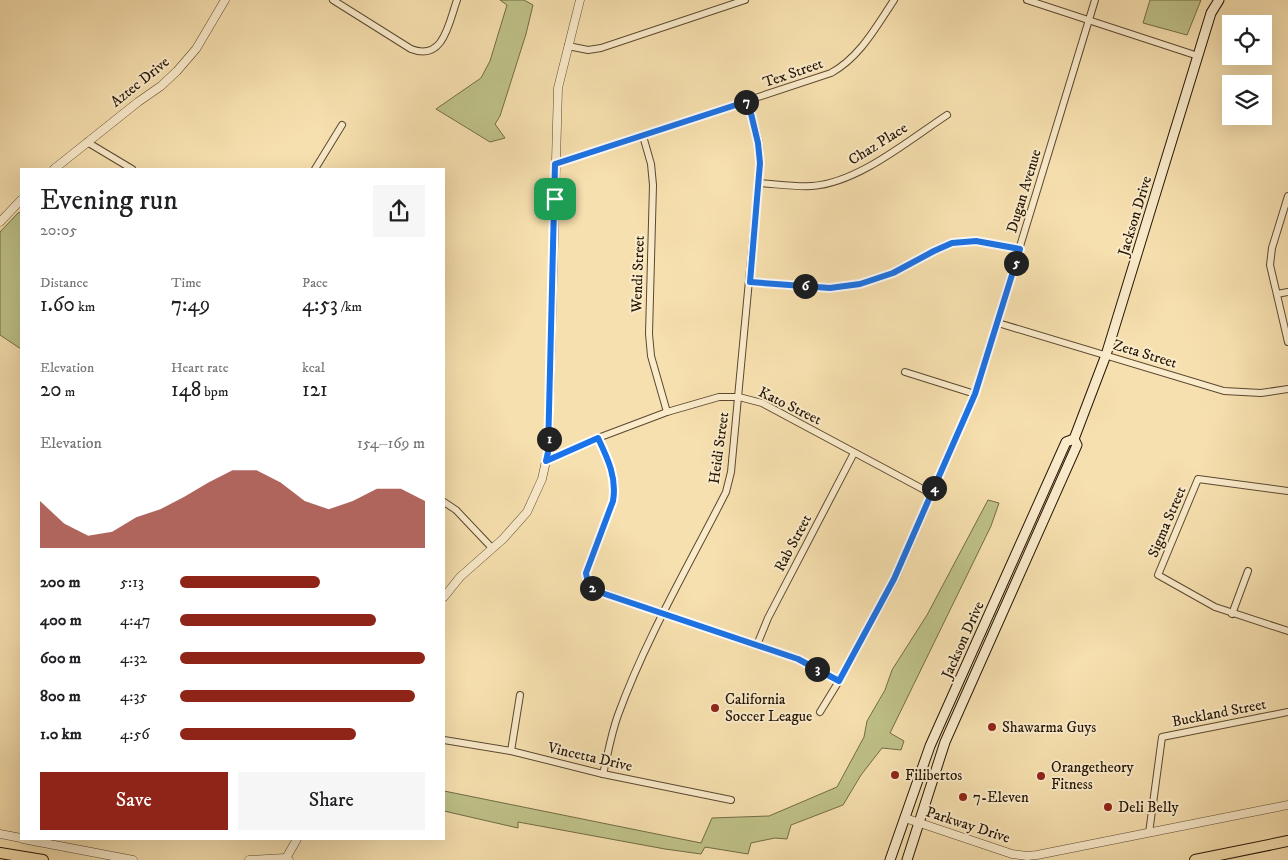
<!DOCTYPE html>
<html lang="en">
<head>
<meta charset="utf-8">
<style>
	:root { --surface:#fff; --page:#f6f6f6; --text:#202124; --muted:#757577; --accent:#8f2418 }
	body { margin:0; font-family:"IM FELL DW Pica",serif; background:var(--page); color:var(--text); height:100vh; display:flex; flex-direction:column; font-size:19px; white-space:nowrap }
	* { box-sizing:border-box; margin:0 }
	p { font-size:16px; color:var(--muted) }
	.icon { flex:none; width:28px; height:28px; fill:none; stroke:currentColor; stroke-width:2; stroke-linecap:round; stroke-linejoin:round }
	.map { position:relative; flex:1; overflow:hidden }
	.sheet { position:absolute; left:20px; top:168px; width:425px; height:672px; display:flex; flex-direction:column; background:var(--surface); border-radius:0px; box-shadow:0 5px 20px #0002 }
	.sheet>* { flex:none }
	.controls { position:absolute; left:1222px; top:15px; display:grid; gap:10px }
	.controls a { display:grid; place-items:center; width:50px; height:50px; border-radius:0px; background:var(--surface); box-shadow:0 5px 20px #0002; font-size:25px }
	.pin { position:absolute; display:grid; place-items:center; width:42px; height:42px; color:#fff; margin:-21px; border-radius:10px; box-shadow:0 2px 8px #0006 }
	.km { position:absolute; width:25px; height:25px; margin:-12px; border-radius:50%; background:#222; color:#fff; font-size:14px; line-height:25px; text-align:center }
	.round { display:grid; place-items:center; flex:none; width:52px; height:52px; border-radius:0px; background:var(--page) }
	.overview { display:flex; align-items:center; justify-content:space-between; height:85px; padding:0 20px }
	h1 { font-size:28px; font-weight:600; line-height:38px }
	.metrics { display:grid; grid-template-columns:repeat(3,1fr); gap:8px; height:85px; padding:5px 20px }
	.metrics div { display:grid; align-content:center }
	.metrics b { font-size:21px; font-weight:600 }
	.metrics small { font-size:14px; font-weight:400 }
	.metrics p { font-size:14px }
	.chart { height:140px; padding:10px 20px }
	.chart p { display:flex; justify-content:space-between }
	.chart svg { width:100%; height:90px; margin-top:5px; fill:var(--accent); opacity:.7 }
	.cta { display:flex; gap:10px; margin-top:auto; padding:10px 20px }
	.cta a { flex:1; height:58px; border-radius:0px; background:var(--accent); color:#fff; font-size:20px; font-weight:600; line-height:58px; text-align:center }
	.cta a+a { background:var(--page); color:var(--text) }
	ul { padding:0 20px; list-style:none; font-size:16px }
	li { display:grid; grid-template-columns:80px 60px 1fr; align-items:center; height:38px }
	li i { height:12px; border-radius:6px; background:var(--accent) }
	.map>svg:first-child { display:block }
</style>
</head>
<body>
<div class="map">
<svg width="1288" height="860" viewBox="0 0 1288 860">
	<rect width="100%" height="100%" fill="#f7e0af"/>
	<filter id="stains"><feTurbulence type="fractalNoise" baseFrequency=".004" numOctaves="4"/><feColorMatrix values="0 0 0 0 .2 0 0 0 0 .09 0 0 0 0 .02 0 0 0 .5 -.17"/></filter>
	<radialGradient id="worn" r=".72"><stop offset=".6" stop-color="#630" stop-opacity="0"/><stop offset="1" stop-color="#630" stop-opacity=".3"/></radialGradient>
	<g fill="#bfc289" stroke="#726c47">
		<path d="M500,0h24l9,5 -7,29 -26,82 -5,8 10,14 -15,4 -54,-33 45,-31 9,-17 17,-56z"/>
		<path d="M1150,0h51l-14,35 -44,-12z"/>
		<path d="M21,212v137l-21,-14v-103l18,-19z"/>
		<path d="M988,500l11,3 -8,23 -101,207 14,8 -3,9 -19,-2 -21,27 -18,30 -52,20 -4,14 -12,-1 -24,5 -3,11 -43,-7 -4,7 -36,-5 -147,-27v6l-74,-17v-20l257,52 11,-25 57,-2 68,-29 27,-50 3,-16 18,-31 7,-20 35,-55z"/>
	</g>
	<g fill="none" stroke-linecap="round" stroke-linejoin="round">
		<defs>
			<g id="minor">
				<path d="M333,0l78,49c33,13 38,-27 46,-49"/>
				<path d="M1027,0l171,56"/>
				<path d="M568,46l20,4 13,-2 144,-48"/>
				<path d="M643,136l8,28 2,21 -4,149 2,22 16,56"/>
				<path d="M87,142l45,27"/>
				<path d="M555,164l276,-91c29,-16 45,-46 63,-73"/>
				<path d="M315,169l27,-44"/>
				<path d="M759,183c17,1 35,4 53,3 46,-3 97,-46 135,-71"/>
				<path d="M1288,196l-16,52 -2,17 18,77"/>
				<path d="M749,282l80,6 31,-4 33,-11 41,-22 18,-8 24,-2 44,8"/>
				<path d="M1277,294l11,-2"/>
				<path d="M998,323l226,68 37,2 27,-4"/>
				<path d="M905,372l70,22"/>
				<path d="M598,438c10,21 19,40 15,63l-27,72 2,11 5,5 205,70 41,22"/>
				<path d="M546,461l52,-23 69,-26 52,-15h20l23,6 170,91"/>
				<path d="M1288,491l-90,-12 -40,96 57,32 73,24"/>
				<path d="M444,502l12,8 36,38"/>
				<path d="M1232,614l16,-43"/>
				<path d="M757,645l11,-27 86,-165"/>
				<path d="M820,712l19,-31 56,-102 80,-185 120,-394"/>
				<path d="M444,740l67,11 92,23 128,26"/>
				<path d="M511,751l9,-56"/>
				<path d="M603,774c5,-20 8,-40 15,-59 28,-77 71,-150 108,-223l5,-20 29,-309 -1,-20 -11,-42"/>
				<path d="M1149,833l13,-96 126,-25"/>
			</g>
			<g id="tertiary">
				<path d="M54,169l84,-67 23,-16 16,-15 19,-22 29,-49"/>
				<path d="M0,222l21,-22"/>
				<path d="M444,597l16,-20 43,-38 24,-27 15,-33 6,-27 10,-364 22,-88"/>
				<path d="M905,818l107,36 15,2 10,-1 251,-50"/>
				<path d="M0,834l21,4"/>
				<path d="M23,839l110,21"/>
				<path d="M249,860l36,-2 4,2"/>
				<path d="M285,860l12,-21"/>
			</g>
			<g id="secondary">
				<path d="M890,860l40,-114 136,-304 8,-3"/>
				<path d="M907,860l38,-118 132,-297 -3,-6 32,-84 105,-342 8,-13"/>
			</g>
			<g id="primary">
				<path d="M0,853l43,7"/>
				<path d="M1195,860l93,-19"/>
			</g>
		</defs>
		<use href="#minor" stroke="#5a4830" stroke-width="8"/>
		<use href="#tertiary" stroke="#5a4830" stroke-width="9"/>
		<use href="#secondary" stroke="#251605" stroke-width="11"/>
		<use href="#primary" stroke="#251605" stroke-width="12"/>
		<use href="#minor" stroke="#faebcb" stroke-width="6"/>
		<use href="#tertiary" stroke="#faebcb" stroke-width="8"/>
		<use href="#secondary" stroke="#faebcb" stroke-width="9"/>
		<use href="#primary" stroke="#f7e0af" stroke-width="10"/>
	</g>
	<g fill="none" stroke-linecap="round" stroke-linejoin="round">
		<defs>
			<path id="route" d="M748,101l10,42 2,20 -10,119 80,6 30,-4 33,-11 41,-22 18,-8 24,-2 44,8 -45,145 -81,185 -55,102 -41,-22 -205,-69 -5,-6 -2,-11 27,-72c4,-23 -5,-42 -15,-63l-52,23 2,-9 7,-288z"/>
		</defs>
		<use href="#route" stroke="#fff" stroke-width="10"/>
		<use href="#route" stroke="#1a73e8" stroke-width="6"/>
	</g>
	<g fill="#8f2418" stroke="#faebcb" stroke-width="2">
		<circle cx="715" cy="708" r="5"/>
		<circle cx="992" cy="727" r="5"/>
		<circle cx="895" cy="775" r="5"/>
		<circle cx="1041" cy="776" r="5"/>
		<circle cx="963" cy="797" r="5"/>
		<circle cx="1108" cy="807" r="5"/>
	</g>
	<g text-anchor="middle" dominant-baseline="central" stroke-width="4" stroke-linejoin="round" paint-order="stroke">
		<g font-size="15" fill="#251605" stroke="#faebcb">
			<text transform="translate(793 73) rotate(-19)">Tex Street</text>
			<text transform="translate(140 82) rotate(-39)">Aztec Drive</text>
			<text transform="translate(878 144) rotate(-32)">Chaz Place</text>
			<text transform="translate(1024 191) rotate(-73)">Dugan Avenue</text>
			<text transform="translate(1135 216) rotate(-73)">Jackson Drive</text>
			<text transform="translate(638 274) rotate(-88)">Wendi Street</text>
			<text transform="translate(1145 354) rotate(17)">Zeta Street</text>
			<text transform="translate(790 406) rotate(26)">Kato Street</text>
			<text transform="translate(719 448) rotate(-82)">Heidi Street</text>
			<text transform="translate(1167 522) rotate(-67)">Sigma Street</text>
			<text transform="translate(793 543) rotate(-62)">Rab Street</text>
			<text transform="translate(963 640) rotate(-66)">Jackson Drive</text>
			<text transform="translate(1219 713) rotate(-11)">Buckland Street</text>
			<text transform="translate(590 757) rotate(13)">Vincetta Drive</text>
			<text transform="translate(968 825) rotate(18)">Parkway Drive</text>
		</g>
		<g font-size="15" fill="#251605" stroke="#faebcb" text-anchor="start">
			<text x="725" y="699">California<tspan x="725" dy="17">Soccer League</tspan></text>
			<text x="1002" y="727">Shawarma Guys</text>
			<text x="1051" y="767">Orangetheory<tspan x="1051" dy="17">Fitness</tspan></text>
			<text x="905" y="775">Filibertos</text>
			<text x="973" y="797">7-Eleven</text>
			<text x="1118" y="807">Deli Belly</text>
		</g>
	</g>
	<rect width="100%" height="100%" filter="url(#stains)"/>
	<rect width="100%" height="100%" fill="url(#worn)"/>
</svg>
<div class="controls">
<a><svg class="icon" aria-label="locate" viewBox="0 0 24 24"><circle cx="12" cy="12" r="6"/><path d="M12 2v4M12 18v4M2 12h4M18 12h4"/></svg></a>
<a><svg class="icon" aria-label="layers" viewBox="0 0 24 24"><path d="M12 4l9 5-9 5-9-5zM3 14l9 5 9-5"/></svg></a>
</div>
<div class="pin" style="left:555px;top:199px;background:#1e9e55"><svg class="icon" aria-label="arrive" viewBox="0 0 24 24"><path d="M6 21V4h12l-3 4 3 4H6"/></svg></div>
<b class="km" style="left:549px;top:439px">1</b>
<b class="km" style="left:592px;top:588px">2</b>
<b class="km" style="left:817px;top:669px">3</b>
<b class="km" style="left:934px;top:488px">4</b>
<b class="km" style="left:1016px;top:263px">5</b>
<b class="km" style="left:805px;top:286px">6</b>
<b class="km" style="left:746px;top:102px">7</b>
<section class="sheet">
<div class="overview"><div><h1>Evening run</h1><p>20:05</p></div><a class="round"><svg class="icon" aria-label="share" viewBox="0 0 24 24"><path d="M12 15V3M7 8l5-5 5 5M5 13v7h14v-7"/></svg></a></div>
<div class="metrics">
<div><p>Distance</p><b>1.60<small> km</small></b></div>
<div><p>Time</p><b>7:49</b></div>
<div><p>Pace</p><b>4:53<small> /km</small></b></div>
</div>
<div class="metrics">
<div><p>Elevation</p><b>20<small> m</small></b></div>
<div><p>Heart rate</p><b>148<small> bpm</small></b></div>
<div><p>kcal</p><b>121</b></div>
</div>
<div class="chart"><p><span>Elevation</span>154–169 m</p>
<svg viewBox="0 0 160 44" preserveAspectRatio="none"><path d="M0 44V21L10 32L20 38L30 36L40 29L50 25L60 19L70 12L80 6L90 6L100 12L110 21L120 25L130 21L140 15L150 15L160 21V44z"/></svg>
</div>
<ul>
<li><b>200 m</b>5:13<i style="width:57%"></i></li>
<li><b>400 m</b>4:47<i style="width:80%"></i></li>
<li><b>600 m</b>4:32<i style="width:100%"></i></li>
<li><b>800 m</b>4:35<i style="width:96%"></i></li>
<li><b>1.0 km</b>4:56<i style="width:72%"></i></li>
</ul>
<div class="cta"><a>Save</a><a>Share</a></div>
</section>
</div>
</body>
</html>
